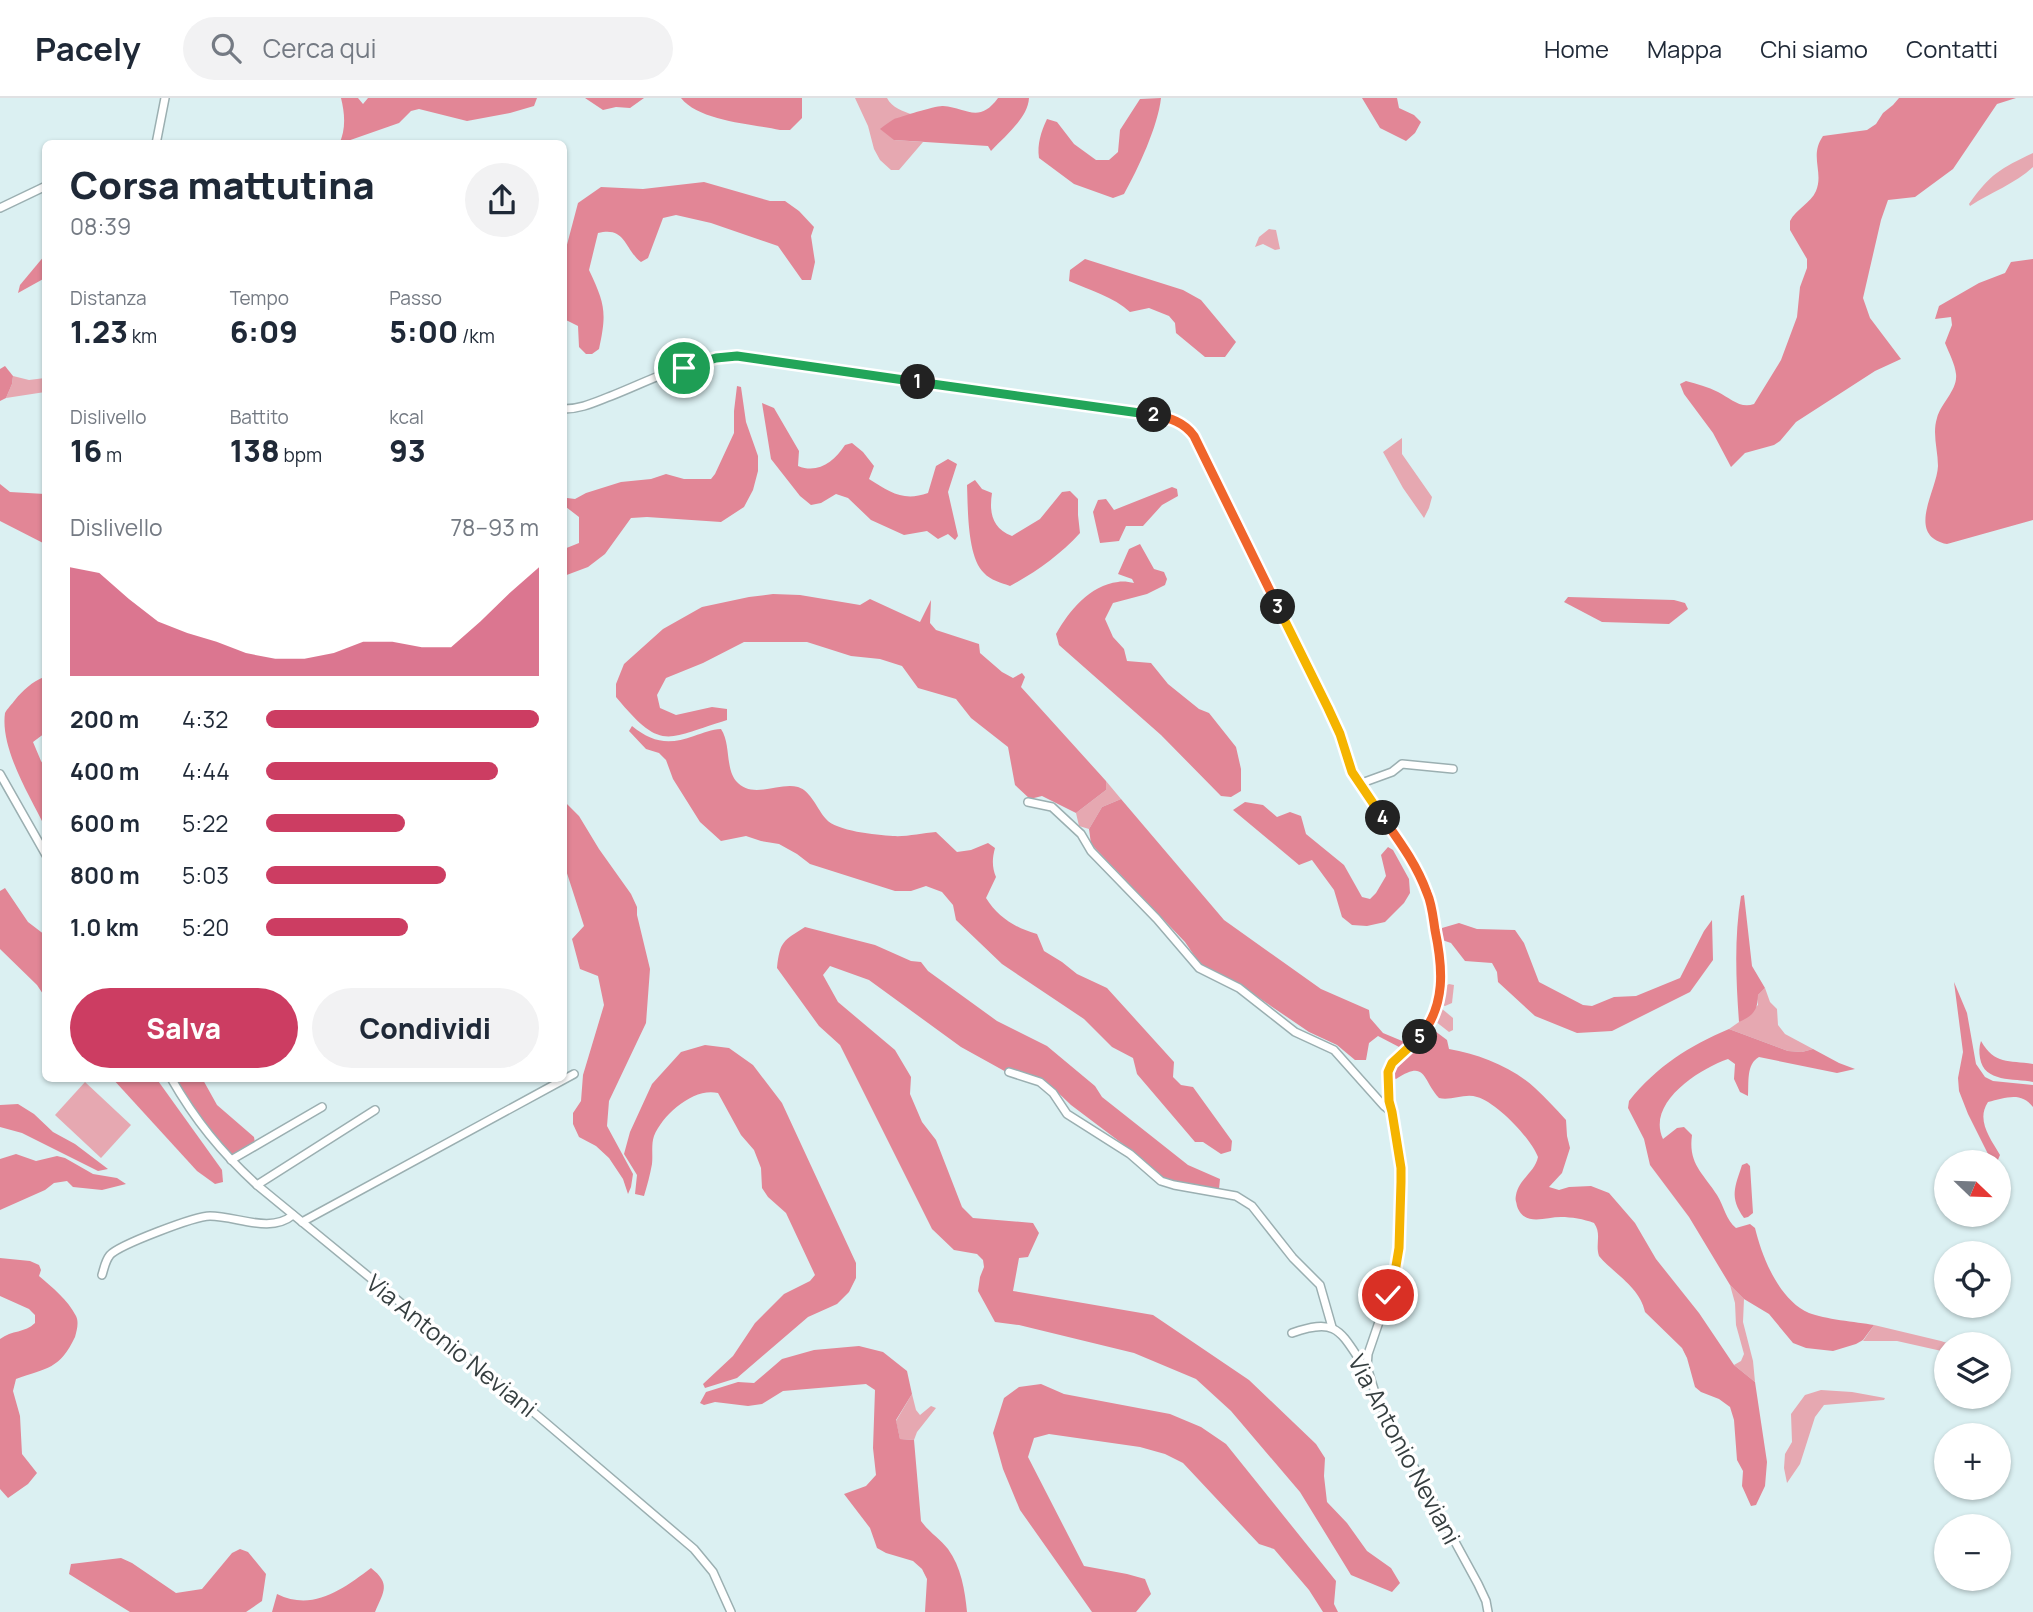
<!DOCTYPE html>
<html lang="it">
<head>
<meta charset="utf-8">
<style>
	:root { --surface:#fff; --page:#f2f2f3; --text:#1f2937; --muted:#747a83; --line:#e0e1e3; --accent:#cc3d62 }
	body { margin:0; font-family:Manrope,sans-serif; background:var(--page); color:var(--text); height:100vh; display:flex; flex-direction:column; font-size:26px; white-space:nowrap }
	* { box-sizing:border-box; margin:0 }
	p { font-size:23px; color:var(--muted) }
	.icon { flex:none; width:38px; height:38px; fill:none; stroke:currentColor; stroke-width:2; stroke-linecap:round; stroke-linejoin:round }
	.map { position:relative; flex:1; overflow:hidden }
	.sheet { position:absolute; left:42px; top:42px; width:525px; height:942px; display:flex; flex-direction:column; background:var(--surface); border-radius:10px; box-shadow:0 2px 5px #0004 }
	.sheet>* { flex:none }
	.needle { width:46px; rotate:113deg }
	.controls { position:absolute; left:1934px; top:1052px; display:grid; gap:14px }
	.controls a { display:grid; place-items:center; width:77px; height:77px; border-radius:50%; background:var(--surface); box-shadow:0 2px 5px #0004; font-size:35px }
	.pin { position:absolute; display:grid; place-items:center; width:60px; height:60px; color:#fff; margin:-30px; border:4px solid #fff; border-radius:50%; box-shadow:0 2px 7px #0007 }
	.km { position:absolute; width:35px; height:35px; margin:-18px; border-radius:50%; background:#222; color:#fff; font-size:19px; line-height:35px; text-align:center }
	.round { display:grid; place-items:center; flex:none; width:74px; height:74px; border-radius:37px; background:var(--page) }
	.overview { display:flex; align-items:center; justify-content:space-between; height:119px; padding:0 28px }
	h1 { font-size:38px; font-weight:800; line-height:52px }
	.stats { display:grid; grid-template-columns:repeat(3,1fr); gap:10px; height:119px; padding:7px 28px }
	.stats div { display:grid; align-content:center }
	.stats b { font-size:30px; font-weight:800 }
	.stats small { font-size:19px; font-weight:400 }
	.stats p { font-size:19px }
	.chart { height:196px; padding:14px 28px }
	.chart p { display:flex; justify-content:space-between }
	.chart svg { width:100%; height:126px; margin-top:7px; fill:var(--accent); opacity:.7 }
	.cta { display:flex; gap:14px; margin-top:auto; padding:14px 28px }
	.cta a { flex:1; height:80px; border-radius:42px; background:var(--accent); color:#fff; font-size:28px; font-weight:800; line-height:80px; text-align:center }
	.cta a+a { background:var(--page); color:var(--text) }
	ul { padding:0 28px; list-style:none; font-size:23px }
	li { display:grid; grid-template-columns:112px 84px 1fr; align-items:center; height:52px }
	li i { height:18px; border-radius:9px; background:var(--accent) }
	header { display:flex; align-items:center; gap:42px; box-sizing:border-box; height:98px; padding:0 35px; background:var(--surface); border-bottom:2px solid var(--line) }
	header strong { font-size:33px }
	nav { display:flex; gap:38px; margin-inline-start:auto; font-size:24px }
	.search { width:490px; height:63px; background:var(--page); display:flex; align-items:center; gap:18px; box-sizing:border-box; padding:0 24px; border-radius:38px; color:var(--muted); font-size:26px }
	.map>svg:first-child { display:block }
</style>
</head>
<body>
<header>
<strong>Pacely</strong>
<div class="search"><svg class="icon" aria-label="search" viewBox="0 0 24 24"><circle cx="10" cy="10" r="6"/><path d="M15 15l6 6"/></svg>Cerca qui</div>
<nav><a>Home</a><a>Mappa</a><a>Chi siamo</a><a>Contatti</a></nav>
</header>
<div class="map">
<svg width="2033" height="1514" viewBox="0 0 2033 1514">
	<rect width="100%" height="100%" fill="#dbf0f2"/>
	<g fill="#e6a8b1">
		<path d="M855,0h32c5,10 16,13 26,17l-20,5 1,20 29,2 -24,28h-8l-11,-10 -6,-11 -6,-23z"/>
		<path d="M2033,55v14c-18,17 -42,25 -63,39l-1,-2c22,-31 31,-35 64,-51z"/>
		<path d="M1269,131l7,1 4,19 -5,1 -12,-6 -8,3 4,-10z"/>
		<path d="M13,278l16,4 16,-2v14l-39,6 6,-14z"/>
		<path d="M1402,340v16l30,43 -3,11 -5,10 -21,-30 -20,-36z"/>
		<path d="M1106,683l15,18 -19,8 -13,22 -10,-3 -3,-13 30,-23z"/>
		<path d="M1449,886l5,1 -2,18 -7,3 -3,-1 2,-18z"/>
		<path d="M1765,890l5,14 7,7 1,16 7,9 28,15 -11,3 -14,-1 -59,-22 10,-7 19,-17v-10z"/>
		<path d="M1441,910l12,10v12l-4,2 -14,-11z"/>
		<path d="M85,984l46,43 -30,33 -46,-43z"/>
		<path d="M1730,1187l14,14 -1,23 10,39 2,21 -21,-17 7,-4 3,-7 -8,-29 -1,-22z"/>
		<path d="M1874,1227l67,16 9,3h-4v8l-49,-11h-34z"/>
		<path d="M1821,1292l31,2 33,6 -1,2 -60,5 -9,12 -15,47 -13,19 -3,-15 1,-14 7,-12 -1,-28 14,-19z"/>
		<path d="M912,1296l4,16 4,5 11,-9 5,2 -19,24 -3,8 -14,-1 -4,-18z"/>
	</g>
	<g fill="#e28696">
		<path d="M341,0h17l5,6 5,-6h169l-3,8 -24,7 -43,8 -48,-12 -8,2 -12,12 -60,21c7,-14 6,-30 2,-46z"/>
		<path d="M585,0h59l-14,10 -14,-1 -13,3z"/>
		<path d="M681,0h121v20l-12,12h-10c-28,-6 -81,-9 -99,-32z"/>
		<path d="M998,0h31c-1,20 -24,38 -38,53l-3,-5 -94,-6 -14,-11c4,-3 9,-7 14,-10 6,-2 43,-14 49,-13 24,2 36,18 55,-8z"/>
		<path d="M1161,0c-3,28 -23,71 -37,96l-11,4 -39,-14 -35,-26c-2,-14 2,-26 8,-39l10,3 17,22 22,16h13l9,-8 2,-22 20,-31z"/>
		<path d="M1362,0h35l2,10 15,7 7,7 -6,11 -9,8 -26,-13z"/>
		<path d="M1899,0h117l-19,6 -44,65 -38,28 -27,3 -7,20 -18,78 7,20 31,41 -26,12 -79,51 -16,19 -6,4 -29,8 -14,14 -18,-34 -29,-39 -4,-10 6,-3c11,3 22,6 32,11 12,6 22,17 36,12l27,-44 16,-43 3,-30 7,-19v-9l-17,-29v-9c6,-12 21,-18 26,-30 8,-19 -7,-35 7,-55l44,-6 9,-6 7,-11 10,-8z"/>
		<path d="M704,84l66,19h15l14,10 15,16 -3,9 4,26 -4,18h-9l-24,-34 -67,-23 -35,-8 -13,3 -15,40 -7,4c-17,-13 -15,-36 -43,-29l-9,37c16,34 18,42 10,79l-7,5h-6l-7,-7 -1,-21 -14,-7v-63l14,-53 23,-16 42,2z"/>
		<path d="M45,157v23l-27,15 2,-8z"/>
		<path d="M1085,161l98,31 18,10 35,42 -11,15h-20l-29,-24 -1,-10 -6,-7 -20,-8 -19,4c-16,-15 -41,-22 -61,-31l1,-11z"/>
		<path d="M2033,161v261l-86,24c-42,-9 -10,-53 -9,-78 0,-16 -6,-32 -1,-48 4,-15 21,-28 19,-44 -1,-10 -7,-21 -11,-31l7,-18 -1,-8 -16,2 4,-13 40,-23 26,-10 6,-11z"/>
		<path d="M5,268l8,10 -1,8 -6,14 -6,3v-32z"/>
		<path d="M737,288l4,1 5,35 12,34v15l-5,19 -9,17 -23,15 -74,-5 -16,1 -26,36 -17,13 -24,9v-27l15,-6v-26l-13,-10 1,-9 8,1 11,-6 35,-11 30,-3 15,-5 18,5h27l4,-5 19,-41v-22z"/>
		<path d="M762,305l12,5 25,43 -1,15c20,8 36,-4 47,-21l7,-2 11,9 11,14 -5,13c21,13 34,23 59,14l8,-27 12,-7 9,5 -9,28 10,44 -3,4 -7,-6 -10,5 -11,-8 -23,4 -33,-15 -23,-22 -12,-4 -15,9 -10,2 -11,-9 -29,-37z"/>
		<path d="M975,382l7,9 10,4c-3,20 0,35 20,43l28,-17 22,-27 8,-1 8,8v16l2,18c-20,22 -44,39 -70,53 -8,-3 -20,-6 -26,-13 -17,-16 -16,-65 -17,-88z"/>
		<path d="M0,386l10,8 35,2v50l-45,-23z"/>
		<path d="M1172,389l5,2 1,7 -16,9 -19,21h-17l-7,15 -19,2 -7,-31 5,-12 8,-1 8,11z"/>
		<path d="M1140,446l14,25 10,3 3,7 -2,6 -18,9 -34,9 -8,16 8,18 11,12 3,12 24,2 17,21 31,25 10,4 27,34 5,22v22l-10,6 -10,-1 -60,-61 -102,-90 -3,-11c13,-23 34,-49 62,-52 5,-1 11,0 16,1l-2,-4 -14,-5 11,-25z"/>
		<path d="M773,496l27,1 60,10 10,-6 50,23 11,-22 -1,23 6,7 43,14 1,9 22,19 11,6 9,-5 3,4 -4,10 85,94v9l-30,23 -34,-17 -12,3 -15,-14 -7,-38 -37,-29 -15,-19 -38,-11 -16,-22 -22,-7 -29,-3 -44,-14h-63l-41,21 -37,15 -9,17 3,13 16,7 36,-8 15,2v11c-62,19 -65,32 -111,-23v-13l8,-20 39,-35 39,-22 47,-10z"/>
		<path d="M1568,499l106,3 11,3 3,6 -19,15 -67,-2 -38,-20z"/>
		<path d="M44,579l2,2 -1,54 -12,9 8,19 4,6v60c-15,-31 -45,-78 -40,-114 2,-4 7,-9 10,-13 8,-10 17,-18 29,-23z"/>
		<path d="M632,628c21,17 37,19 62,10 9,-3 18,-7 27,-7 10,15 4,38 15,52 16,19 42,1 62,6 13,4 19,22 28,32 10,12 50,16 67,17 13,1 29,-3 43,-4l21,20 14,-2 17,-7 7,5c-3,11 -3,19 1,29l-10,21c12,19 29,30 51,36l7,17 18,11 15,12 30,14 67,74 -1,15 8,8 12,2 39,54 -1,10 -10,3 -18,-12h-8l-58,-68 -4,-16 -21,-11 -28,-28 -82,-55 -46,-44 -3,-15 -11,-13 -16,-6 -15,5h-16l-85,-27 -13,-10 -18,-10 -18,-3 -15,-5 -25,5 -21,-19 -27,-43 -7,-19 -7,-7 -13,-4 -17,-18z"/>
		<path d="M1121,701l103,121 97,69 48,21 1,8 13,15 24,10 -6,5 -23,-12 -9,7 -3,17h-11l-18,-15 -28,-13 -63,-43 -46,-25 -15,-22 -94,-98 -2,-15 13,-22z"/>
		<path d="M564,703l15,15 20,33 32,45 6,13v8l13,54 -4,54 -37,78 -2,25 26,48 -2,13 -3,7 -5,-15 -14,-21 -13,-12 -17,-9 -6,-13v-11l8,-12 2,-26 21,-70 -6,-29 -18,-7 -8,-30 12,-13 -20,-62z"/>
		<path d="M1245,704l18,3 14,12 13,-5 11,4 5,18 38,31 18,32 8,2 6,-6 10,-17 -5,-21 7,-8 5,3 16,29 1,14 -6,10 -19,19 -18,4 -15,-1 -10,-8 -8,-27 -22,-30 -13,5 -66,-55z"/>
		<path d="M5,790l23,34 17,13v62l-8,-12 -37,-36v-58z"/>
		<path d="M1744,797l8,71 13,22 -7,7c0,15 -5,21 -19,27 -3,-41 -5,-85 2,-126z"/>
		<path d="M1712,822l1,40 -23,32 -78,39 -35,2 -42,-17 -37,-34 -1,-10 -5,-9 -27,-2 -14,-18 -9,-3v-12l17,-5 18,6 38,1 9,13 15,39 44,23 9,1 22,-9 22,-1 44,-18 24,-47z"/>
		<path d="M805,829l70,18 36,16 10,1 7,9 69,50 50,25 48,40 7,11 86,68 32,14 -1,10 -51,-8 -16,-10 -16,-17 -65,-49 -21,-20 -33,-7 -56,-31 -92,-67 -39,-14 -7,9 15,27 57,48 16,27 -1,17 12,28 14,18 26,67 11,11 60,5 6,10 -11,24 -9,1 -6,33 140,24 96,65 67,64 9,14 -1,18 3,26 20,21 20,28 24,17 9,15 -8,9 -41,-17 -51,-83 -69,-81 -35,-32 -62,-26 -115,-28 -24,-3 -17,-31 2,-14 4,-10 -1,-7 -6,-6 -23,-4 -22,-21 -92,-184 -21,-19 -42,-58c3,-27 6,-27 28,-41z"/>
		<path d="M1954,884l13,31 9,51 9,13 8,4 40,4v22c-12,-16 -28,-9 -45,-5 -12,18 2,36 12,53l-3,7h-5l-24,-48 -9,-23 -1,-13 5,-26z"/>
		<path d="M1431,930l16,12 2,9c30,5 63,18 86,39 11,10 21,21 31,32l1,16 3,12 -8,25 -13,14 10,3 10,-3 22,-1 18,7 26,30 21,36 43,54 35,52 21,17 12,80 -2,24 -9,19 -5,1 -9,-20 1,-15 -6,-11 -3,-40 -4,-13 -11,-8 -18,-7 -6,-5 -8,-29 -5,-10 -37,-36c-5,-25 -31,-38 -46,-56 -4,-12 3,-22 -5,-33 -10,-4 -23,-6 -33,-6 -16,0 -37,10 -44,-11 -1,-6 -2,-5 -1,-11 3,-16 19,-23 22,-38 -7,-19 -42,-55 -61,-60 -12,-4 -26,4 -38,1 -17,-18 -12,-39 -43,-19l-4,-2v-7l3,-5 22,-19z"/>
		<path d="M1729,931l59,22 14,1 11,-3 26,14 16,6 -18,4 -78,-16c-13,7 -10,26 -11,39l-8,-4 -6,-13 1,-15 -7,-5c-29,10 -82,44 -65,80l14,-11 7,-1 8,8c-4,29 11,38 25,60 7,11 9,25 19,33l14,-4 5,4c7,29 24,72 54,85 15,6 47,9 65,12l-11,15 -7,4 -23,7 -27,-3 -13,-5 -24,-29 -25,-15 -14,-14 -41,-68 -39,-52 -6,-26 -16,-31 1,-7c28,-35 60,-55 100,-72z"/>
		<path d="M1981,943c14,24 27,19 52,23v18c-19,-4 -49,1 -53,-24 -1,-6 -1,-11 1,-17z"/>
		<path d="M705,947l24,3 24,17 29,38 74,160v15l-7,14 -12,12 -29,13 -71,61 -32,10 -2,-4 30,-28 22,-33 29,-29 26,-13 5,-6 -29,-62 -18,-16 -6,-9 -1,-20 -7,-18 -13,-15 -23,-42c-24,-6 -55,21 -64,43 -3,8 -1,19 -2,28 -2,11 -5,22 -8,32l-9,-2 2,-19 -13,-21 6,-22 22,-48 29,-32z"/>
		<path d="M112,980h44l66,92 1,12 -8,2 -18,-13z"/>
		<path d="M176,980h26l15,27 37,32 1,6 -20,13 -7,-2 -36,-46z"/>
		<path d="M18,1006l16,10 19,18 22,12 33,25 -10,2 -76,-38 -22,-6v-22z"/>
		<path d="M16,1056l20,7 21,-5 8,2 28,16 24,4 9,6 -24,6 -29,-3 -6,-6 -13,2 -9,7 -45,20v-51z"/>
		<path d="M1747,1065l3,3 3,47 -5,4 -4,1c-15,-21 -9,-31 -2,-53z"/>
		<path d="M0,1160l30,3 9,4 2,5 -2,6c13,11 29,24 37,40 3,6 1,14 -1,21 -15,32 -28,31 -59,42l-3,12 7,25 2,38 15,19 -9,11 -20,14 -8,-9v-150c12,-9 25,-6 35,-16v-8l-6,-6 -29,-13z"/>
		<path d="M859,1248l24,6 24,19 5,23 -16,26 4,19 14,1 7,81c8,11 19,18 27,28 13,18 17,41 19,63h-42l2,-33 -5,-10 -9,-8 -27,-8 -9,-5 -7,-20 -26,-34 22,-8 10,-11 -3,-27 2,-58 -9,-6 -83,7 -21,13 -14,2 -33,-4 -11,3 -4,-2 6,-11 32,-10 16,1 28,-24 32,-9z"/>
		<path d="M1041,1286l23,10 106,20 31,13 25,17 110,137 -2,23 4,8h-15l-14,-22 -35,-41 -15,-5 -76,-81 -18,-9 -25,-7 -91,-13 -15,4 -6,19 56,109 43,8 18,5 6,15 -15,18h-44l-72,-102 -17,-41 -10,-36 11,-35 15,-11z"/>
		<path d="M240,1451l8,3 18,22 -4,27 -16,11h-116l-61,-38 2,-10 50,-6 11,5 44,30 26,-4 30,-36z"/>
		<path d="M371,1470c20,16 13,23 4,44h-103l5,-18c36,18 66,-5 94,-26z"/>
	</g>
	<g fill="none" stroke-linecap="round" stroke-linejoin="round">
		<defs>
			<g id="minor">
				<path d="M156,46l9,-46"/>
				<path d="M0,110l46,-22"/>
				<path d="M564,311c17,0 31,-7 47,-13 38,-15 85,-40 126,-40l408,57c36,7 41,9 59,42l124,253 12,26 12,38 57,84 19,39 11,57 2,19 -3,34 -8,17 -11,16 -27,25 -4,9 1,29 3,11 9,56 -2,80 -5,30 -26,76 -1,13"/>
				<path d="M0,676l46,81"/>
				<path d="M1359,686l33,-12 10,-8 51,5"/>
				<path d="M1028,704l24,5 29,27 10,17 66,68 42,49 40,20 56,44 39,18 50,56 8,6"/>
				<path d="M1009,974l31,10 13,11 14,21 63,40 31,27 13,4 62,11 16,10 41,52 27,27 12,42"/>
				<path d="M171,980c24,42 50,74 86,107l261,214 176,150 19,23 18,40"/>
				<path d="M231,1062l91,-53"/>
				<path d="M257,1087l118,-75"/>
				<path d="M302,1124l272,-148"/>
				<path d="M102,1177c2,-6 3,-14 8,-20 9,-10 85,-39 100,-39 27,0 60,18 83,-1"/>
				<path d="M1292,1235c45,-16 48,-2 71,32l4,2 10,32 101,185 8,17 2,11"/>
			</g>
		</defs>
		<use href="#minor" stroke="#9bafb1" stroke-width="10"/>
		<use href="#minor" stroke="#fff" stroke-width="7"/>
	</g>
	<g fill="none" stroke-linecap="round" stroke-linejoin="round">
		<defs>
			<path id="split-1" d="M684,270l32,-10 21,-2 181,26"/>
			<path id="split-2" d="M918,284l236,33"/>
			<path id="split-3" d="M1154,317c16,3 30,7 40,21l84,171"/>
			<path id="split-4" d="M1278,509l50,101 12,26 12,38 31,46"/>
			<path id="split-5" d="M1383,720c17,24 34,47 44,75 5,11 6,24 8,37 8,38 11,75 -15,107"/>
			<path id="split-6" d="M1388,1197l6,-17 5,-30 2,-66v-14l-9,-56 -3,-11 -1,-29 4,-9 28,-26"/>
		</defs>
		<use href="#split-1" stroke="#fff" stroke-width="14"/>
		<use href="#split-2" stroke="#fff" stroke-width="14"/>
		<use href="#split-3" stroke="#fff" stroke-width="14"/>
		<use href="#split-4" stroke="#fff" stroke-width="14"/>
		<use href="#split-5" stroke="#fff" stroke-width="14"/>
		<use href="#split-6" stroke="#fff" stroke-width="14"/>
		<use href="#split-1" stroke="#22a559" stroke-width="9"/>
		<use href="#split-2" stroke="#22a559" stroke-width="9"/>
		<use href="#split-3" stroke="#f0652b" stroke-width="9"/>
		<use href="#split-4" stroke="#f5b400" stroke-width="9"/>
		<use href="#split-5" stroke="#f0652b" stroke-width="9"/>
		<use href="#split-6" stroke="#f5b400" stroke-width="9"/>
	</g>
	<g text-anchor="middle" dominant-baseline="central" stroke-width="7" stroke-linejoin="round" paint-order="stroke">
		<g font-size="24" fill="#363f40" stroke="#fff">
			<text transform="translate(452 1247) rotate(39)">Via Antonio Neviani</text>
			<text transform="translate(1405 1351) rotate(62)">Via Antonio Neviani</text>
		</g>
	</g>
</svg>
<div class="controls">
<a><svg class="needle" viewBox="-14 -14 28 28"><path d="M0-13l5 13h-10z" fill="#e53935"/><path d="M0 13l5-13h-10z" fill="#747a83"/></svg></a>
<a><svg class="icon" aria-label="locate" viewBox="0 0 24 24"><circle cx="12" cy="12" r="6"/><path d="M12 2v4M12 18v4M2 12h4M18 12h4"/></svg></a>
<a><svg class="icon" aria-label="layers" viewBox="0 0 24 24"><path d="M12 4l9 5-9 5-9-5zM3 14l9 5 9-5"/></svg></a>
<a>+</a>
<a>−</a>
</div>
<div class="pin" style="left:684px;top:270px;background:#1e9e55"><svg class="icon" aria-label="arrive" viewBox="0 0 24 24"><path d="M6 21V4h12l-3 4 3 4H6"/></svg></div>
<div class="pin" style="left:1388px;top:1197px;background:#d93025"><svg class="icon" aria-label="check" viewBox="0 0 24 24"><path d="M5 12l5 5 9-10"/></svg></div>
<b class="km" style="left:918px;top:284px">1</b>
<b class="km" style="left:1154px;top:317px">2</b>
<b class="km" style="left:1278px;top:509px">3</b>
<b class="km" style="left:1383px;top:720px">4</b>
<b class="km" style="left:1420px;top:939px">5</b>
<section class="sheet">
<div class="overview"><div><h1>Corsa mattutina</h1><p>08:39</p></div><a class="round"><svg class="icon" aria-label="share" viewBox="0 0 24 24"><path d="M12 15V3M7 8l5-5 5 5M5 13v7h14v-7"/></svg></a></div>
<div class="stats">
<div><p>Distanza</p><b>1.23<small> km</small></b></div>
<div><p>Tempo</p><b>6:09</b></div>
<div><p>Passo</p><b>5:00<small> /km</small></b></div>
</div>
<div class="stats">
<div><p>Dislivello</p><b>16<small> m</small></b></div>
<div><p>Battito</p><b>138<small> bpm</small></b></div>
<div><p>kcal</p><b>93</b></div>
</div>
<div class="chart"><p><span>Dislivello</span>78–93 m</p>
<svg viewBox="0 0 160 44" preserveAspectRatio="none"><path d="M0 44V6L10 8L20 17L30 25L40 29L50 32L60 36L70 38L80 38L90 36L100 32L110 32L120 34L130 34L140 25L150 15L160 6V44z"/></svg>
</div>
<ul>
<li><b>200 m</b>4:32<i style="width:100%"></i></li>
<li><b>400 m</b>4:44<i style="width:85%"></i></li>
<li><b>600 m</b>5:22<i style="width:51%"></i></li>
<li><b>800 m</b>5:03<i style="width:66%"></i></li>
<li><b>1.0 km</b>5:20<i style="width:52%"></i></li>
</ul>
<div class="cta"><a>Salva</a><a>Condividi</a></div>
</section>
</div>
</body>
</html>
